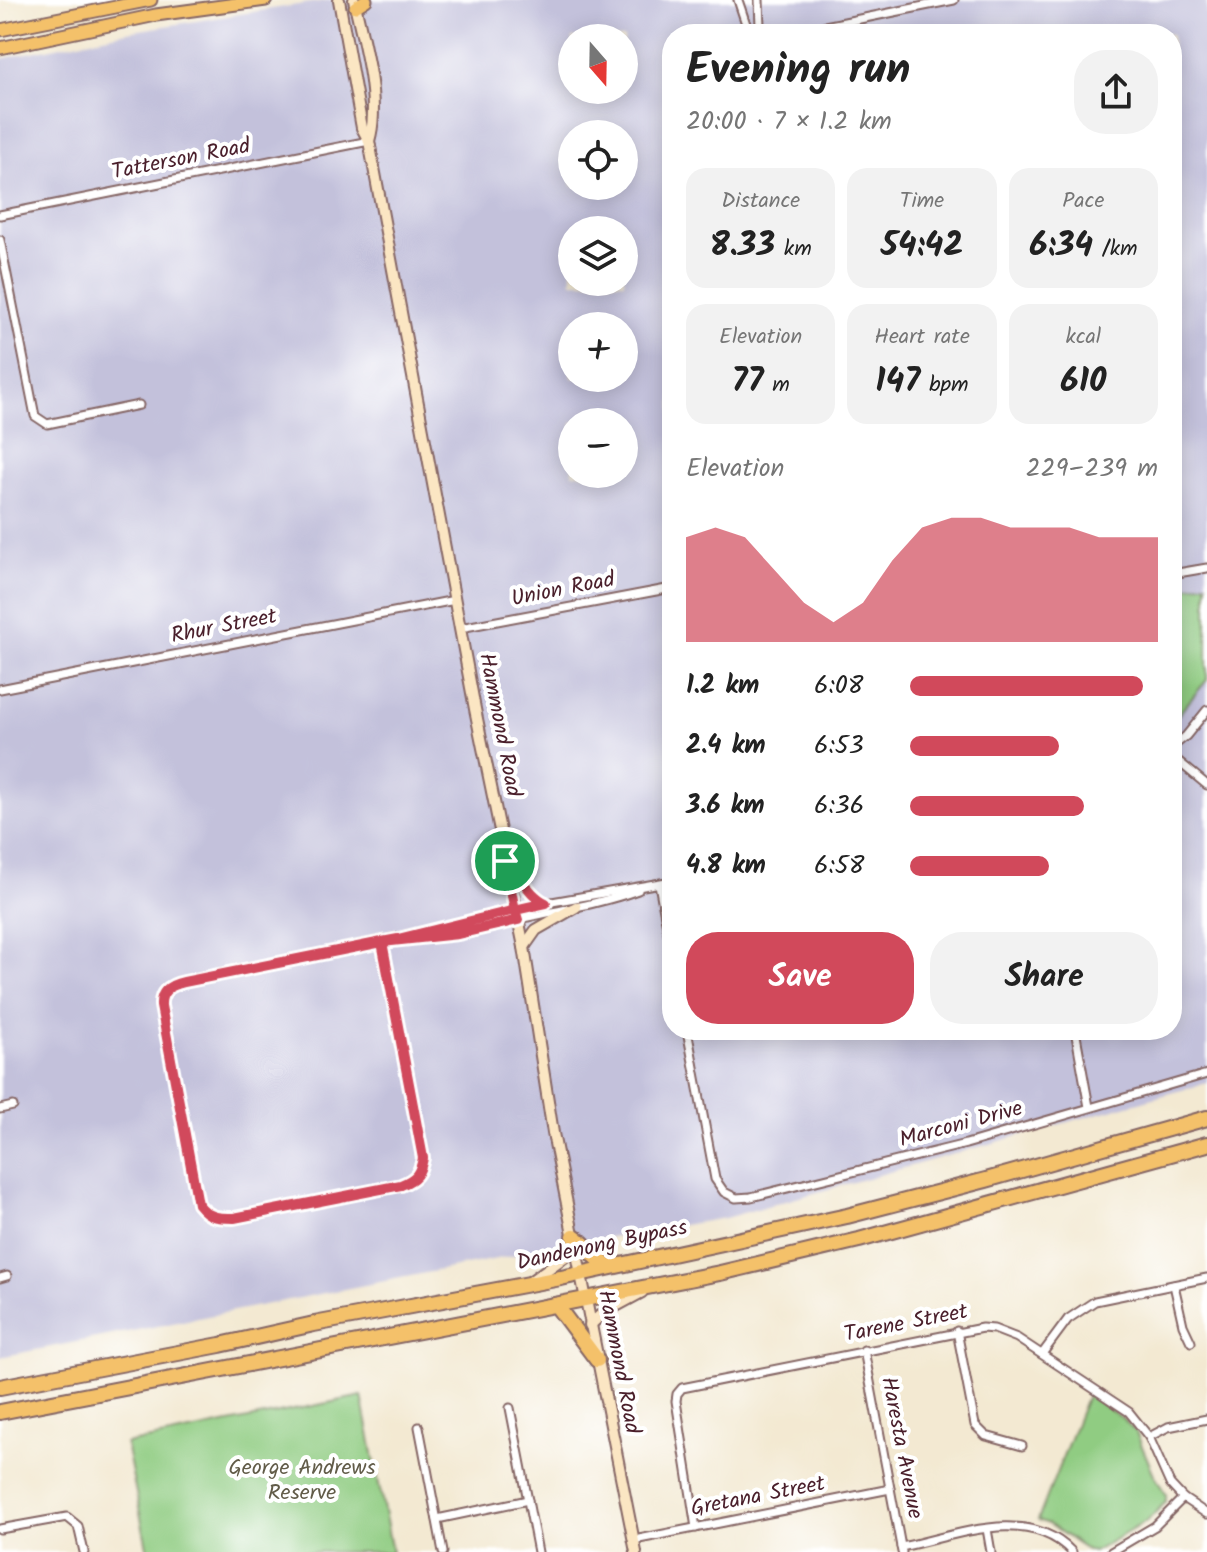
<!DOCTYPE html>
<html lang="en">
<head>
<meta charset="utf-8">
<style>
	:root { --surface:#fff; --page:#f2f2f2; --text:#222; --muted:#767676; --accent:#d1495b }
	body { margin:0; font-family:Kalam,sans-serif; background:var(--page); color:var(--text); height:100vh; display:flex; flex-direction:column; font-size:30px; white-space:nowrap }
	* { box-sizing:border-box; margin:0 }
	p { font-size:26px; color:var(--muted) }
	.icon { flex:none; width:44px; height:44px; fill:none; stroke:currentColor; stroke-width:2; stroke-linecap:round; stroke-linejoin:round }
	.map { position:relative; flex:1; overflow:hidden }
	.details { position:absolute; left:662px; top:24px; width:520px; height:1016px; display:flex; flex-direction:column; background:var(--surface); border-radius:32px; box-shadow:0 4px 20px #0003 }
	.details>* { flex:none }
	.needle { width:52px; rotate:160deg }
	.tools { position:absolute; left:558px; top:24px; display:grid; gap:16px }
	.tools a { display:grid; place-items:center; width:80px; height:80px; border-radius:50%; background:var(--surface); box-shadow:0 4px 20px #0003; font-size:40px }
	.pin { position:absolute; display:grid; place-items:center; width:68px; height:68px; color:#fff; margin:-34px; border:4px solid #fff; border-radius:50%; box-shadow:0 2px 8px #0007 }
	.round { display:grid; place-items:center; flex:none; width:84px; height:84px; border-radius:32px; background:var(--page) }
	.head { display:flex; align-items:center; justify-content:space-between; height:136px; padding:0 24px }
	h1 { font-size:44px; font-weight:600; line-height:60px }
	.metrics { display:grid; grid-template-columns:repeat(3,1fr); gap:12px; height:136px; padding:8px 24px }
	.metrics div { display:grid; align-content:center; border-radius:20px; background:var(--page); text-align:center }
	.metrics b { font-size:34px; font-weight:600 }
	.metrics small { font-size:22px; font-weight:400 }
	.metrics p { font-size:22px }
	.chart { height:224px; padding:16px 24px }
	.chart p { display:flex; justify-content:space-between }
	.chart svg { width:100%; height:144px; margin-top:8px; fill:var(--accent); opacity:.7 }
	.button { display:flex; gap:16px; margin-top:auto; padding:16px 24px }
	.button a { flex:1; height:92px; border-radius:32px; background:var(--accent); color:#fff; font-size:32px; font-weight:600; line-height:92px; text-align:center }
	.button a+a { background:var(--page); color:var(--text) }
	ul { padding:0 24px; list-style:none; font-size:26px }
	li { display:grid; grid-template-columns:128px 96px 1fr; align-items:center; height:60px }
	li i { height:20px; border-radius:10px; background:var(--accent) }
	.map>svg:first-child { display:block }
</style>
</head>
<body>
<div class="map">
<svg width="1207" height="1552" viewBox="0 0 1207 1552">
	<rect width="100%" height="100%" fill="#fff"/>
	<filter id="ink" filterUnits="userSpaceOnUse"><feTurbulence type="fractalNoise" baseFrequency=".0125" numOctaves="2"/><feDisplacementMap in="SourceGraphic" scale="16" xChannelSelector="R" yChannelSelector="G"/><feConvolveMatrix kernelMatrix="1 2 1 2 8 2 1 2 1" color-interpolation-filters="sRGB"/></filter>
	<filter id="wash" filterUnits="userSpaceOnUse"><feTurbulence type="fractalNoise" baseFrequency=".006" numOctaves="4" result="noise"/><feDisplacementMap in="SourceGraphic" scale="32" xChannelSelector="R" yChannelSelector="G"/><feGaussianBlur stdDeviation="1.8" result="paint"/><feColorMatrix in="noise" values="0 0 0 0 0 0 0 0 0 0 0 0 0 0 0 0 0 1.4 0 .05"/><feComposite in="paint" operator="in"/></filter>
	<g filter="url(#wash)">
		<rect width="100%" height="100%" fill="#f3e9d2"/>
		<path fill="#c3c1db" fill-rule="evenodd" d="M329,0h878v1083l-482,135 -127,21 -598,118v-1298l127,-27zM672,34h500v996h-500zM572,38h52v52h-52zM572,134h52v52h-52zM572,230h52v52h-52zM572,326h52v52h-52zM572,422h52v52h-52z"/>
		<g fill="#90cc82" stroke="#6d7656" stroke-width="2">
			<path d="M1207,583v97l-35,42v-133z"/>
			<path d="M1087,1395l35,23 14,14 19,45 11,17v8l-19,19 -54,31c-12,-1 -34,-26 -55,-32z"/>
			<path d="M362,1396l30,156h-244l-22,-108z"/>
		</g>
	</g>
	<g filter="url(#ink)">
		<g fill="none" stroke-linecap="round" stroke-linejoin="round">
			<defs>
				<g id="street">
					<path d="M738,0l9,27 5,7"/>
					<path d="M757,34l3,-8 -1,-26"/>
					<path d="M763,34l32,-2 159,-32"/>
					<path d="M0,215l369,-74"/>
					<path d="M0,240l35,176 12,8 92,-19"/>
					<path d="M1172,574l35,-6"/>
					<path d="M460,628l212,-40"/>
					<path d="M0,689l455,-89"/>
					<path d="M1172,747l14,-11 21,-26"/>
					<path d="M1172,756l35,29"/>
					<path d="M507,862c13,12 21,31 36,40"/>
					<path d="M659,884l13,70"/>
					<path d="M417,937c38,-2 74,-11 111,-20 37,-8 74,-14 110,-27"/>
					<path d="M382,942l41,216c-3,16 -7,21 -22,27l-167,33c-17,1 -25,0 -36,-14l-37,-198c-1,-15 9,-21 23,-24l311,-65 34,-11 143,-25"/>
					<path d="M687,1030l28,149 9,13 12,6 15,-1 215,-53 241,-70"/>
					<path d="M1075,1030l14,77"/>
					<path d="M0,1109l13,-3"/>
					<path d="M0,1278l7,-2"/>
					<path d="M1174,1285l9,40 8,17"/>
					<path d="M957,1331l18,94 11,11 36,10"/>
					<path d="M864,1350l38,202"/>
					<path d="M1042,1354l26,-35 27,-18 112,-23"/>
					<path d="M510,1408l28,144"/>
					<path d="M419,1427l24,125"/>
					<path d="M1149,1437l19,-10 39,-8"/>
					<path d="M437,1519l91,-19"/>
					<path d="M696,1528l-20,-127 1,-7 5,-6 300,-60 12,1 23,9 112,74 20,25 21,47 13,14 24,16"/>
					<path d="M0,1529l67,-12 11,9 6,26"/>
					<path d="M987,1529l4,23"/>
					<path d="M634,1540l256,-51"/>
					<path d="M901,1547c54,-11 127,-42 171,5"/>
					<path d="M1111,1552l44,-26 28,-28"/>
				</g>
				<g id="secondary">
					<path d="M339,0l23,128 7,13 106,568 49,238 29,186 83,419"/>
					<path d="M354,0c9,41 27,101 15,141"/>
					<path d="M524,947l12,-17 40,-23"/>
					<path d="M531,1281l46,-33"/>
					<path d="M590,1325l13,-12 39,-21"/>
				</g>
				<g id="primary">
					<path d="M355,7l11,-7"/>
					<path d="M0,30l151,-30"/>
					<path d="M0,48l156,-33 110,-15"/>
				</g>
				<g id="highway">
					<path d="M574,1236c13,9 21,23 35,31"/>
					<path d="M556,1305l41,55"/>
					<path d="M0,1387l220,-42 94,-21 247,-46 286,-62 139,-36 221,-62"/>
					<path d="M0,1412l720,-139 139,-33 348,-96"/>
				</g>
			</defs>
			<use href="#street" stroke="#856665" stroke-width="11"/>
			<use href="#secondary" stroke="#856665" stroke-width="14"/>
			<use href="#primary" stroke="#856665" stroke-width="15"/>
			<use href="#highway" stroke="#856665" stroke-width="18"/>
			<use href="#street" stroke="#fff" stroke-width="7"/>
			<use href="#secondary" stroke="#fbe6c3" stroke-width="10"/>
			<use href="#primary" stroke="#f4c16a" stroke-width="11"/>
			<use href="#highway" stroke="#f4c16a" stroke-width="14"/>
		</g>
	</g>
	<g fill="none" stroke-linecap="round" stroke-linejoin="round" filter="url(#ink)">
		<defs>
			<path id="route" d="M505,861l10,49 -117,29 -16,3 -198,40c-14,3 -24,9 -23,24l37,198c11,14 19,14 36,14l167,-33c15,-6 19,-11 22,-27l-41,-216 76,-8 60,-14 -3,-10 31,-7c-17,-7 -27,-30 -41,-42"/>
		</defs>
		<use href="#route" stroke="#fff" stroke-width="16"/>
		<use href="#route" stroke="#d1495b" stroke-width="10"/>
	</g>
	<g text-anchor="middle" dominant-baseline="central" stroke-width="8" stroke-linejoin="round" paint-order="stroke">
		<g font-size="22" fill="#4a1f2b" stroke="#fff">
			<text transform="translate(181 160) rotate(-11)">Tatterson Road</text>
			<text transform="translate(563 590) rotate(-11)">Union Road</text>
			<text transform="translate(224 627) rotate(-11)">Rhur Street</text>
			<text transform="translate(499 725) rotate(79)">Hammond Road</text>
			<text transform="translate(961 1125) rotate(-15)">Marconi Drive</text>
			<text transform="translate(602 1246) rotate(-12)">Dandenong Bypass</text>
			<text transform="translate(906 1324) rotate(-11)">Tarene Street</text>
			<text transform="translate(618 1362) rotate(79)">Hammond Road</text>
			<text transform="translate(901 1448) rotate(79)">Haresta Avenue</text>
			<text transform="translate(758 1497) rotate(-11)">Gretana Street</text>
		</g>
		<g font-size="22" fill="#625c49" stroke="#fff">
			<text x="302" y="1468">George Andrews<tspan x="302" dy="25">Reserve</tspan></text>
		</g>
	</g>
</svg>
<div class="tools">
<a><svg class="needle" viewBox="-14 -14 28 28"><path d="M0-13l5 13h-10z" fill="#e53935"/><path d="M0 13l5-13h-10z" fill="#767676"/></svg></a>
<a><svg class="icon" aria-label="locate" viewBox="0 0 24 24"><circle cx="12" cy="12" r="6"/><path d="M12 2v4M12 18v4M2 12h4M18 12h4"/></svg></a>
<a><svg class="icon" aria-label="layers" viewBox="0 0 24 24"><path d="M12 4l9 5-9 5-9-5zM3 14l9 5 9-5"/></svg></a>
<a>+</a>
<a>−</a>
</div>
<div class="pin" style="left:505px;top:861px;background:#1e9e55"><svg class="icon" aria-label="arrive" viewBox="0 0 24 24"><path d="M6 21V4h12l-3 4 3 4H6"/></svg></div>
<section class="details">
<div class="head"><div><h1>Evening run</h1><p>20:00 · 7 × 1.2 km</p></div><a class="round"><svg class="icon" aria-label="share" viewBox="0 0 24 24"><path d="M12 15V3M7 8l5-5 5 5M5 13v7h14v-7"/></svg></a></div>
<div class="metrics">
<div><p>Distance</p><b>8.33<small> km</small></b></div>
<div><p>Time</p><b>54:42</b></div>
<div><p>Pace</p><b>6:34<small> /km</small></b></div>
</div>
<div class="metrics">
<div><p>Elevation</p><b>77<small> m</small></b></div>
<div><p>Heart rate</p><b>147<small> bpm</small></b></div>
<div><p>kcal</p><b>610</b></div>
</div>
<div class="chart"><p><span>Elevation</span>229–239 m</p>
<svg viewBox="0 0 160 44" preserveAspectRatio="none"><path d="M0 44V12L10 9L20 12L30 22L40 32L50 38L60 32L70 19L80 9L90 6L100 6L110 9L120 9L130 9L140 12L150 12L160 12V44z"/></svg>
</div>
<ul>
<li><b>1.2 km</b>6:08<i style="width:94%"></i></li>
<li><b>2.4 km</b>6:53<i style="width:60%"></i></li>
<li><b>3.6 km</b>6:36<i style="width:70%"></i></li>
<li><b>4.8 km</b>6:58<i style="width:56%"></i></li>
</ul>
<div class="button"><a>Save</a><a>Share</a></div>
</section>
</div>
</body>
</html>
